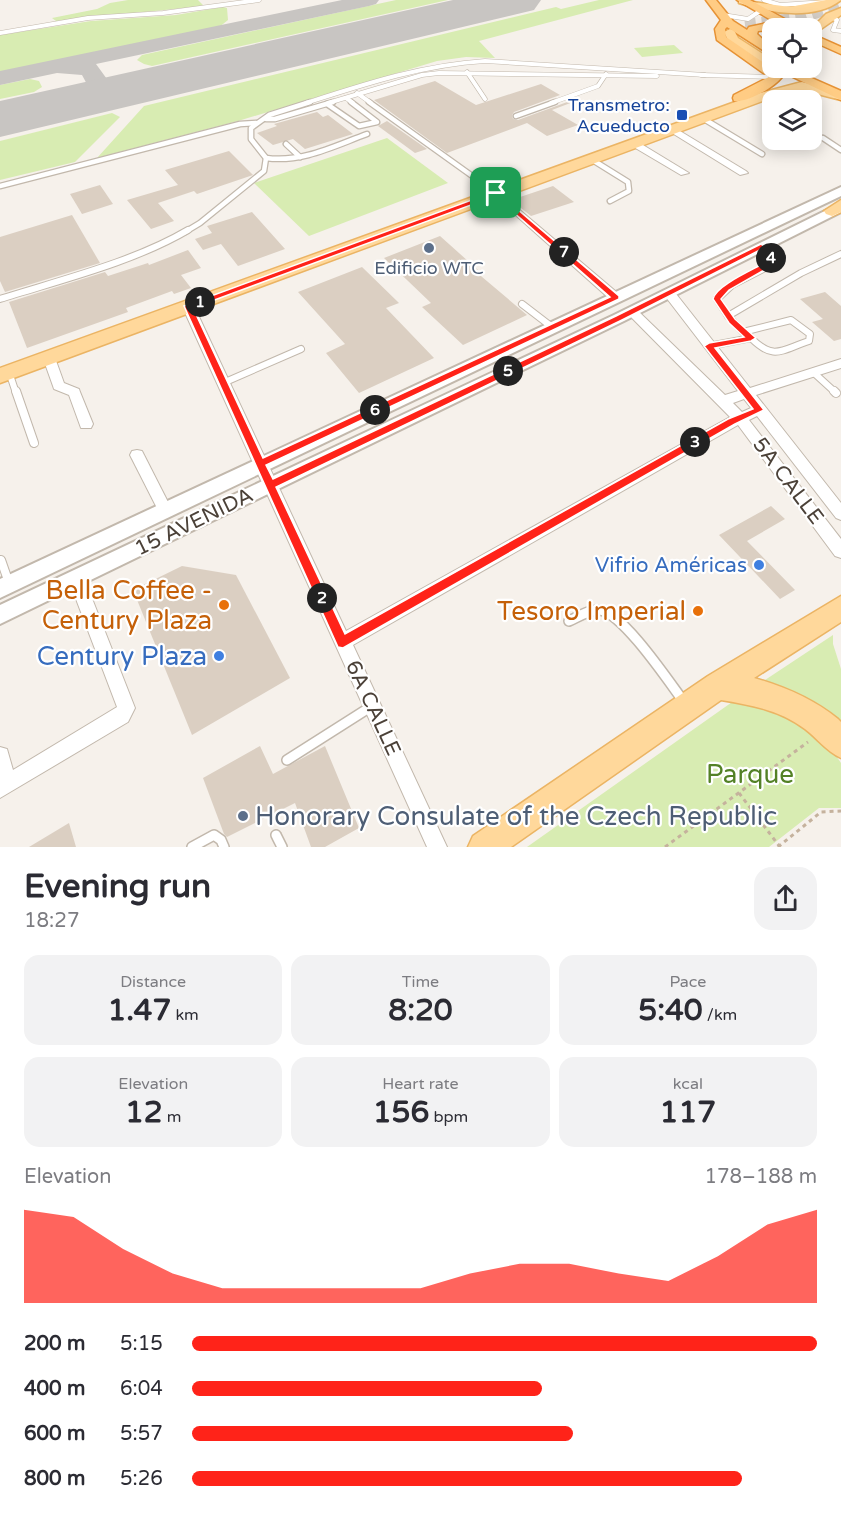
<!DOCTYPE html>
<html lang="en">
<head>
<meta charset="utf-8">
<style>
	:root { --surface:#fff; --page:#f2f2f3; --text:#2b2b33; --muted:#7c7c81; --accent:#ff2319 }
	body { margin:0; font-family:"Varela Round",sans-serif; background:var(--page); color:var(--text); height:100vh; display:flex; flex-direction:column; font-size:22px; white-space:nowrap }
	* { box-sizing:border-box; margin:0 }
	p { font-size:20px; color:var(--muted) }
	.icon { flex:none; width:33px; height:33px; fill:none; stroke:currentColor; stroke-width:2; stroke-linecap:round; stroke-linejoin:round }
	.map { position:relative; height:847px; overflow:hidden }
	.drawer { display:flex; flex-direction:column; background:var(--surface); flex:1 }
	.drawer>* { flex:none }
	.fabs { position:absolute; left:762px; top:18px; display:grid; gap:12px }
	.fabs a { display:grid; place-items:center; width:60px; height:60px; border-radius:12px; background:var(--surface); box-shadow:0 3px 15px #0003; font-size:30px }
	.pin { position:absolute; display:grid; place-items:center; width:51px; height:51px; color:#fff; margin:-26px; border-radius:12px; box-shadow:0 3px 9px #0006 }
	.km { position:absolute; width:30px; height:30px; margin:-15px; border-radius:50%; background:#222; color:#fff; font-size:16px; line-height:30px; text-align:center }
	.round { display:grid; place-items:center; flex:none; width:63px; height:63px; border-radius:18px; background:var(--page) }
	.headline { display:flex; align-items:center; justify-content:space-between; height:102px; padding:0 24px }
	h1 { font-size:33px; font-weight:700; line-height:45px }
	.figures { display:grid; grid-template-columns:repeat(3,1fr); gap:9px; height:102px; padding:6px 24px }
	.figures div { display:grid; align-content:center; border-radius:15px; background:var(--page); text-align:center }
	.figures b { font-size:30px; font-weight:700 }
	.figures small { font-size:16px; font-weight:400 }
	.figures p { font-size:16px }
	.chart { height:168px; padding:12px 24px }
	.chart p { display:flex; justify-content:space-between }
	.chart svg { width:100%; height:108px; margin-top:6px; fill:var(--accent); opacity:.7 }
	ul { padding:0 24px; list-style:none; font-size:20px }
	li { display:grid; grid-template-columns:96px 72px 1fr; align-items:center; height:45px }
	li i { height:15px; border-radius:8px; background:var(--accent) }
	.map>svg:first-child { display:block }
</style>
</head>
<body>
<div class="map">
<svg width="841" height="847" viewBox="0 0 841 847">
	<rect width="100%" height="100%" fill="#f6f1eb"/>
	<g fill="#d8ecb2">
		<path d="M128,0h70l6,6 -148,15 -4,-3 45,-9 13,-6z"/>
		<path d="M396,0h52l-296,66 -8,-2 -7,-4 5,-5z"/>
		<path d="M599,0h34l-154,41 16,17 -29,-1 -29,4 -199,60 -141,37 47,-52 412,-99 5,2z"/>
		<path d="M223,7l4,1 1,12 -10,8 -218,45v-38l91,-14 85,-6z"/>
		<path d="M674,45l9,8 -41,4 -8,-9z"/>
		<path d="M30,79l9,2 3,6 -8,5 -34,7v-14z"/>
		<path d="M112,113l8,4 -45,45 -75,18v-39z"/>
		<path d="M387,138l61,45 -139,53 -55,-53z"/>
		<path d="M833,635v9l8,25v58c-29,-24 -43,-34 -79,-45z"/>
		<path d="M735,700l51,13 44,34 11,16v45h-22l-50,39h-242z"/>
	</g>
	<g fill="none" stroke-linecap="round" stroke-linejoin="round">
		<path fill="#c8c5c2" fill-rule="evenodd" d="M342,0h37l-3,4 -7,2 -273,58 16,22 -5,12 -13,6 -8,-2 -4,-5 6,-11 -6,-11 -25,-2 -57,12v-14z"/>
		<path fill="#c8c5c2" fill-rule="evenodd" d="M453,0h88l-7,10 -534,127v-36z"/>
	</g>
	<g fill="#dbcfc2">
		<path d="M435,81l41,24 65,-21 19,11 -46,17 -2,3 1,4 5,1 52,-19 3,1 -21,8 26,15 -31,11 -20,-13 -80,30 -73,-53z"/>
		<path d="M317,112l6,5 5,-2 25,19 -48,15 -12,-10 -20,6 -16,-12 20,-7 -3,-2z"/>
		<path d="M387,121l40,28 -12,4 -37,-27z"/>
		<path d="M229,151l24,24 -56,19 -3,-3 -36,12 16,18 -23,8 -24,-29 51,-15 -13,-15z"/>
		<path d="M100,185l13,19 -31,10 -12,-20z"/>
		<path d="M553,186l21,16 -43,14 -20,-16z"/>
		<path d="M252,212l33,37 -47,17 -17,-22 -18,6 -8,-11 17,-6 -5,-7z"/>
		<path d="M72,215l28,48 -95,29 -5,-11v-44z"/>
		<path d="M440,236l38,34 -3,1 52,44 -64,30 -41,-38 9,-4 -47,-45z"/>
		<path d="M188,250l13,18 -20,7 10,13 -17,6 -2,-3 -46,17 2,4 -101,36 -18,-46 96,-30 3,4 40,-13 1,2z"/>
		<path d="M362,267l37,36 -13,5 48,50 -75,35 -33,-40 19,-9 -47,-52z"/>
		<path d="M825,292l16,14v33l-7,2 -22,-19 11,-3 -23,-20z"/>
		<path d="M771,506l14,13 -38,22 48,49 -15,9 -61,-64z"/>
		<path d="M182,566l54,9 54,103 -98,57 -59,-145z"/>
		<path d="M260,746l13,28 52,-28 34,82 -34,19h-14l-16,-44 -68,34 -3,-3 -21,-56z"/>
		<path d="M69,823l7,24h-47z"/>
	</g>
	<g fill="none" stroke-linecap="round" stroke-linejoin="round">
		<path stroke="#d4cec7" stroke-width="11" stroke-dasharray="11 6" stroke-linecap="butt" d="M730,32l11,-7 63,-8 37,-12"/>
		<defs>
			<g id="service-far4">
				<path d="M764,0l16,5 46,-3"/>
				<path d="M723,15l25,4 12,-8"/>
				<path d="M830,16l7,4 -4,10 8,1"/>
				<path d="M0,33l88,-15 75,-5 96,-13"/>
				<path d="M467,72l18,27"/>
				<path d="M701,75l75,2"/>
				<path d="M357,93l14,10"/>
				<path d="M346,98l7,5"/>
				<path d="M306,103c59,-19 116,-38 179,-42l220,14"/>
				<path d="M328,103l94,-28 17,-2 218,3"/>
				<path d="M551,103l47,-17 8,-12"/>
			</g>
			<g id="service-far3">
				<path d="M369,102l127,91"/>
				<path d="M327,104l32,22 18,-4 -26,-20"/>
				<path d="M516,116l39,-14"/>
				<path d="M266,119h9l58,-17"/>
				<path d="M704,119l58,35"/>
				<path d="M823,138l18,12"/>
				<path d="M286,144l14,13"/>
				<path d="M266,158c36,5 68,-12 101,-24"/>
				<path d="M591,159l37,23 1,9 -19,10"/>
				<path d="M0,186l240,-62 16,-1"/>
				<path d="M185,232l15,-9 64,-52 2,-13 -15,-19v-11l18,-13 41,-13"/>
			</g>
			<g id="service-far2">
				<path d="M0,299c60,-19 134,-37 188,-69"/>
				<path d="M522,304l30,23"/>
				<path d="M728,316l-11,-17 15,-14 37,-19 3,-4 -2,-7 -9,-8"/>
				<path d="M709,346l42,-8c23,23 30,12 58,3l1,-7 -19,-14 -48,12 -15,-16 73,-43 40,-19"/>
				<path d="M9,372l7,21"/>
				<path d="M813,372l23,21"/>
				<path d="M223,383l78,-34"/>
			</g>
			<g id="service-far1">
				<path d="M16,391l18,52"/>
				<path d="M834,391l2,2"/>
				<path d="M1,560l8,23"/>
			</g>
			<g id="service">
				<path d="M569,621c9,-4 21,-12 31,-11 23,3 69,72 84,92"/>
				<path d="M287,760l85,-54"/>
				<path d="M276,835l6,12"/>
				<path d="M192,847l22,-12 7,5 3,7"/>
			</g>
			<g id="minor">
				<path d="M675,128l71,43 2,2 -8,2 -68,-42v-4z"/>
				<path d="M632,142h6l51,31 -8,2 -49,-29z"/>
				<path d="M496,190l124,105v6h-8l-119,-106v-4z"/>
				<path d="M669,289l4,1 77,98 91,-29v9l-85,27 85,108v17l-5,-2 -79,-102 -8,4 92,119v19l-6,-2 -97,-131 -385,220 94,202h-20l-245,-541 6,-4 6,4 152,325 384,-214 -104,-105 2,-3h8l89,86 13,-4 -73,-95 -2,-3zM744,399l7,9 -9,4 -9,-9z"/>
				<path d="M49,354l6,4 9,25 15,6 1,3 13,32 -2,4h-10l-12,-33 -15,-6 -1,-3 -10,-28z"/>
				<path d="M137,450l5,1 28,55 2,4 -2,4 -5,2 -5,-2 -30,-59 2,-4z"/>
				<path d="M76,571l6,2 2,5 51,130 -7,14 -128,76v-51l7,2 6,21 104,-63 -49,-129 2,-5z"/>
			</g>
			<g id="tertiary">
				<path d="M841,187v9l-841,402v-19z"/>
				<path d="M841,203v9l-217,109 -624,303v-19l614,-290z"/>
			</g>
			<g id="primary">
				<path d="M739,0l51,7 36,-7h15c-27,21 -72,13 -102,3z"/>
				<path d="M841,8v7l-23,16 -37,-6 -5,-3 5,-3 35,5 10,-10z"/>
				<path d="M730,29l4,1 4,8 34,22v8h4h-8l-39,-26 -5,-10z"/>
				<path d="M802,82l39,10v8l-39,-10 -34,9 -768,284v-15l760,-275z"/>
				<path d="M841,200v12l-9,4 -6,-2 -2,-3z"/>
				<path d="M841,596v26l-87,56c32,9 59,21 84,41l3,3v36c-15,-7 -24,-20 -36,-29 -25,-19 -54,-24 -84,-29l-210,147h-43l5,-11 235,-160z"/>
			</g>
			<g id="trunk">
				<path d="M706,0h10l17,21 14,9 2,-3 18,-4 11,1 -41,-24h13l40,22 1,2 -2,4 -31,3 -1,3 15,14v8l-45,-29 -2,2 1,8 54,37 2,3c-8,10 -34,26 -48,24l-1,-3 1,-3 35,-18 -52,-37 -2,-11 6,-9z"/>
				<path d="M812,34l29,13v7l-29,-13z"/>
				<path d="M774,68h15l52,23v9z"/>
			</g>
		</defs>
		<use href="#service-far4" stroke="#c2b8ac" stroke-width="5"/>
		<use href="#service-far3" stroke="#c2b8ac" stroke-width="7"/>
		<use href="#service-far2" stroke="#c2b8ac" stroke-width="8"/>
		<use href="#service-far1" stroke="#c2b8ac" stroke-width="10"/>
		<use href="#service" stroke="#c2b8ac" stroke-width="12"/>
		<use href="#minor" stroke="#c2b8ac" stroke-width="2"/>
		<use href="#tertiary" stroke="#c2b8ac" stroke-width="4"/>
		<use href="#primary" stroke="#ebb464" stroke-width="3"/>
		<use href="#trunk" stroke="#e69235" stroke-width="3"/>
		<g stroke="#c5b29d" stroke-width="3" stroke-dasharray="4 4" stroke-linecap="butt">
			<path d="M739,793l41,54"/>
			<path d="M665,847l143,-105"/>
			<path d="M778,847l43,-35 20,-1"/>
		</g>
		<use href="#service-far4" stroke="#fff" stroke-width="4"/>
		<use href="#service-far3" stroke="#fff" stroke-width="4.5"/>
		<use href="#service-far2" stroke="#fff" stroke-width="6"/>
		<use href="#service-far1" stroke="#fff" stroke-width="8"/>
		<use href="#service" stroke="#fff" stroke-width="9"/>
		<use href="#minor" fill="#fff" fill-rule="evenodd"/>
		<use href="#tertiary" fill="#fff" fill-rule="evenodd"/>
		<use href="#primary" fill="#ffd89b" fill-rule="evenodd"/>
		<use href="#trunk" fill="#ffcc84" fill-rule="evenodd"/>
	</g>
	<path fill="#ff2319" stroke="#fff" stroke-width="1.5" fill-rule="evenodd" d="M496,191l123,105v3l-353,166 7,14 343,-163 145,-72 12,10 2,10 -46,26 -8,9 14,20 21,19 -5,3 -36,7 49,62 -29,14 -392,224 -5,-1 -154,-341zM495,196l115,101 -347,161 -70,-150zM760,250l7,6 1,5c-13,8 -52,24 -55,38l16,24 15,14 -35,6 -5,3 49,63 -25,10 -383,215 -69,-147 346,-167z"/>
	<rect fill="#1a4fb4" stroke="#fff" stroke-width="2" x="676" y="109" width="12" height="12" rx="3"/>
	<g fill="#5c6f8a" stroke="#fff" stroke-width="2">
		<circle cx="429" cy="248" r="6"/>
		<circle cx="243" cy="816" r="6"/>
	</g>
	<g fill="#3f7fe0" stroke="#fff" stroke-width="2">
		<circle cx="759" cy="565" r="6"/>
		<circle cx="219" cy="656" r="6"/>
	</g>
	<g fill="#e8710a" stroke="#fff" stroke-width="2">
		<circle cx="224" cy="605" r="6"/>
		<circle cx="698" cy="611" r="6"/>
	</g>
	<g text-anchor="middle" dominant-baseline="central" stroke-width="4.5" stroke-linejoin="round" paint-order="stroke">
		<g font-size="18" fill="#164399" stroke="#fff" text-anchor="end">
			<text x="670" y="105">Transmetro:<tspan x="670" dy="21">Acueducto</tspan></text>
		</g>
		<g font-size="18" fill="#4e5e75" stroke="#fff">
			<text x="429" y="268">Edificio WTC</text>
		</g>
		<g font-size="21" fill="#4b4138" stroke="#fff">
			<text transform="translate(788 481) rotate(53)">5A CALLE</text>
			<text transform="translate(194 522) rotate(-26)">15 AVENIDA</text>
			<text transform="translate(373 708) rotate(65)">6A CALLE</text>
		</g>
		<g font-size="21" fill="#366cbe" stroke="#fff" text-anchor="end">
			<text x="747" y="565">Vifrio Américas</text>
		</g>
		<g font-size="26" fill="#c56008" stroke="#fff" text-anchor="end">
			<text x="212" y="590">Bella Coffee -<tspan x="212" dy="30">Century Plaza</tspan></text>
			<text x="686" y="611">Tesoro Imperial</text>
		</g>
		<g font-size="26" fill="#366cbe" stroke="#fff" text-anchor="end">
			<text x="207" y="656">Century Plaza</text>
		</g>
		<g font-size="26" fill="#538126" stroke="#fff">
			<text x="750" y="774">Parque</text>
		</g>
		<g font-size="26" fill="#4e5e75" stroke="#fff" text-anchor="start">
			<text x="255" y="816">Honorary Consulate of the Czech Republic</text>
		</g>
	</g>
</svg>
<div class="fabs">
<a><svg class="icon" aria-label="locate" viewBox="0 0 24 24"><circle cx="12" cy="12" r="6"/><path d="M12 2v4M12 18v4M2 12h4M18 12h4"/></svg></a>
<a><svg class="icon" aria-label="layers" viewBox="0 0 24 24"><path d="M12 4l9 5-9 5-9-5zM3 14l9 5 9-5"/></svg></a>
</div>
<div class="pin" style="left:496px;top:193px;background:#1e9e55"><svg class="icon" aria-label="arrive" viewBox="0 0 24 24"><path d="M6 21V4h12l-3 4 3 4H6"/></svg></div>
<b class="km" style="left:200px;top:302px">1</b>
<b class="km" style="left:322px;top:598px">2</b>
<b class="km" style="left:695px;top:442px">3</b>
<b class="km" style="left:771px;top:258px">4</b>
<b class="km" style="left:508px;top:371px">5</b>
<b class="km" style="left:375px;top:410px">6</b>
<b class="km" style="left:564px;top:252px">7</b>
</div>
<section class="drawer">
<div class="headline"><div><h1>Evening run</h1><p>18:27</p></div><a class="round"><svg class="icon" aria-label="share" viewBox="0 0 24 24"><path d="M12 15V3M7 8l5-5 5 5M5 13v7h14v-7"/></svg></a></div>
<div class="figures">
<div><p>Distance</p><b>1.47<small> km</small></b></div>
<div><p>Time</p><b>8:20</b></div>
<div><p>Pace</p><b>5:40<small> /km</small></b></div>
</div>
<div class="figures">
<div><p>Elevation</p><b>12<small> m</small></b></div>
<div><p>Heart rate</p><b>156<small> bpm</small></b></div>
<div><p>kcal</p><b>117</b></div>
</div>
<div class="chart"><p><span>Elevation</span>178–188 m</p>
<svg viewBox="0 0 160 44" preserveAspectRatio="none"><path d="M0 44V6L10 9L20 22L30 32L40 38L50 38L60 38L70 38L80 38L90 32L100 28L110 28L120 32L130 35L140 25L150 12L160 6V44z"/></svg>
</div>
<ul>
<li><b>200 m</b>5:15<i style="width:100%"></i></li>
<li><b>400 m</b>6:04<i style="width:56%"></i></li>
<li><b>600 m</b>5:57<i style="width:61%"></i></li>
<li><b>800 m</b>5:26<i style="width:88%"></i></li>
</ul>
</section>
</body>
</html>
